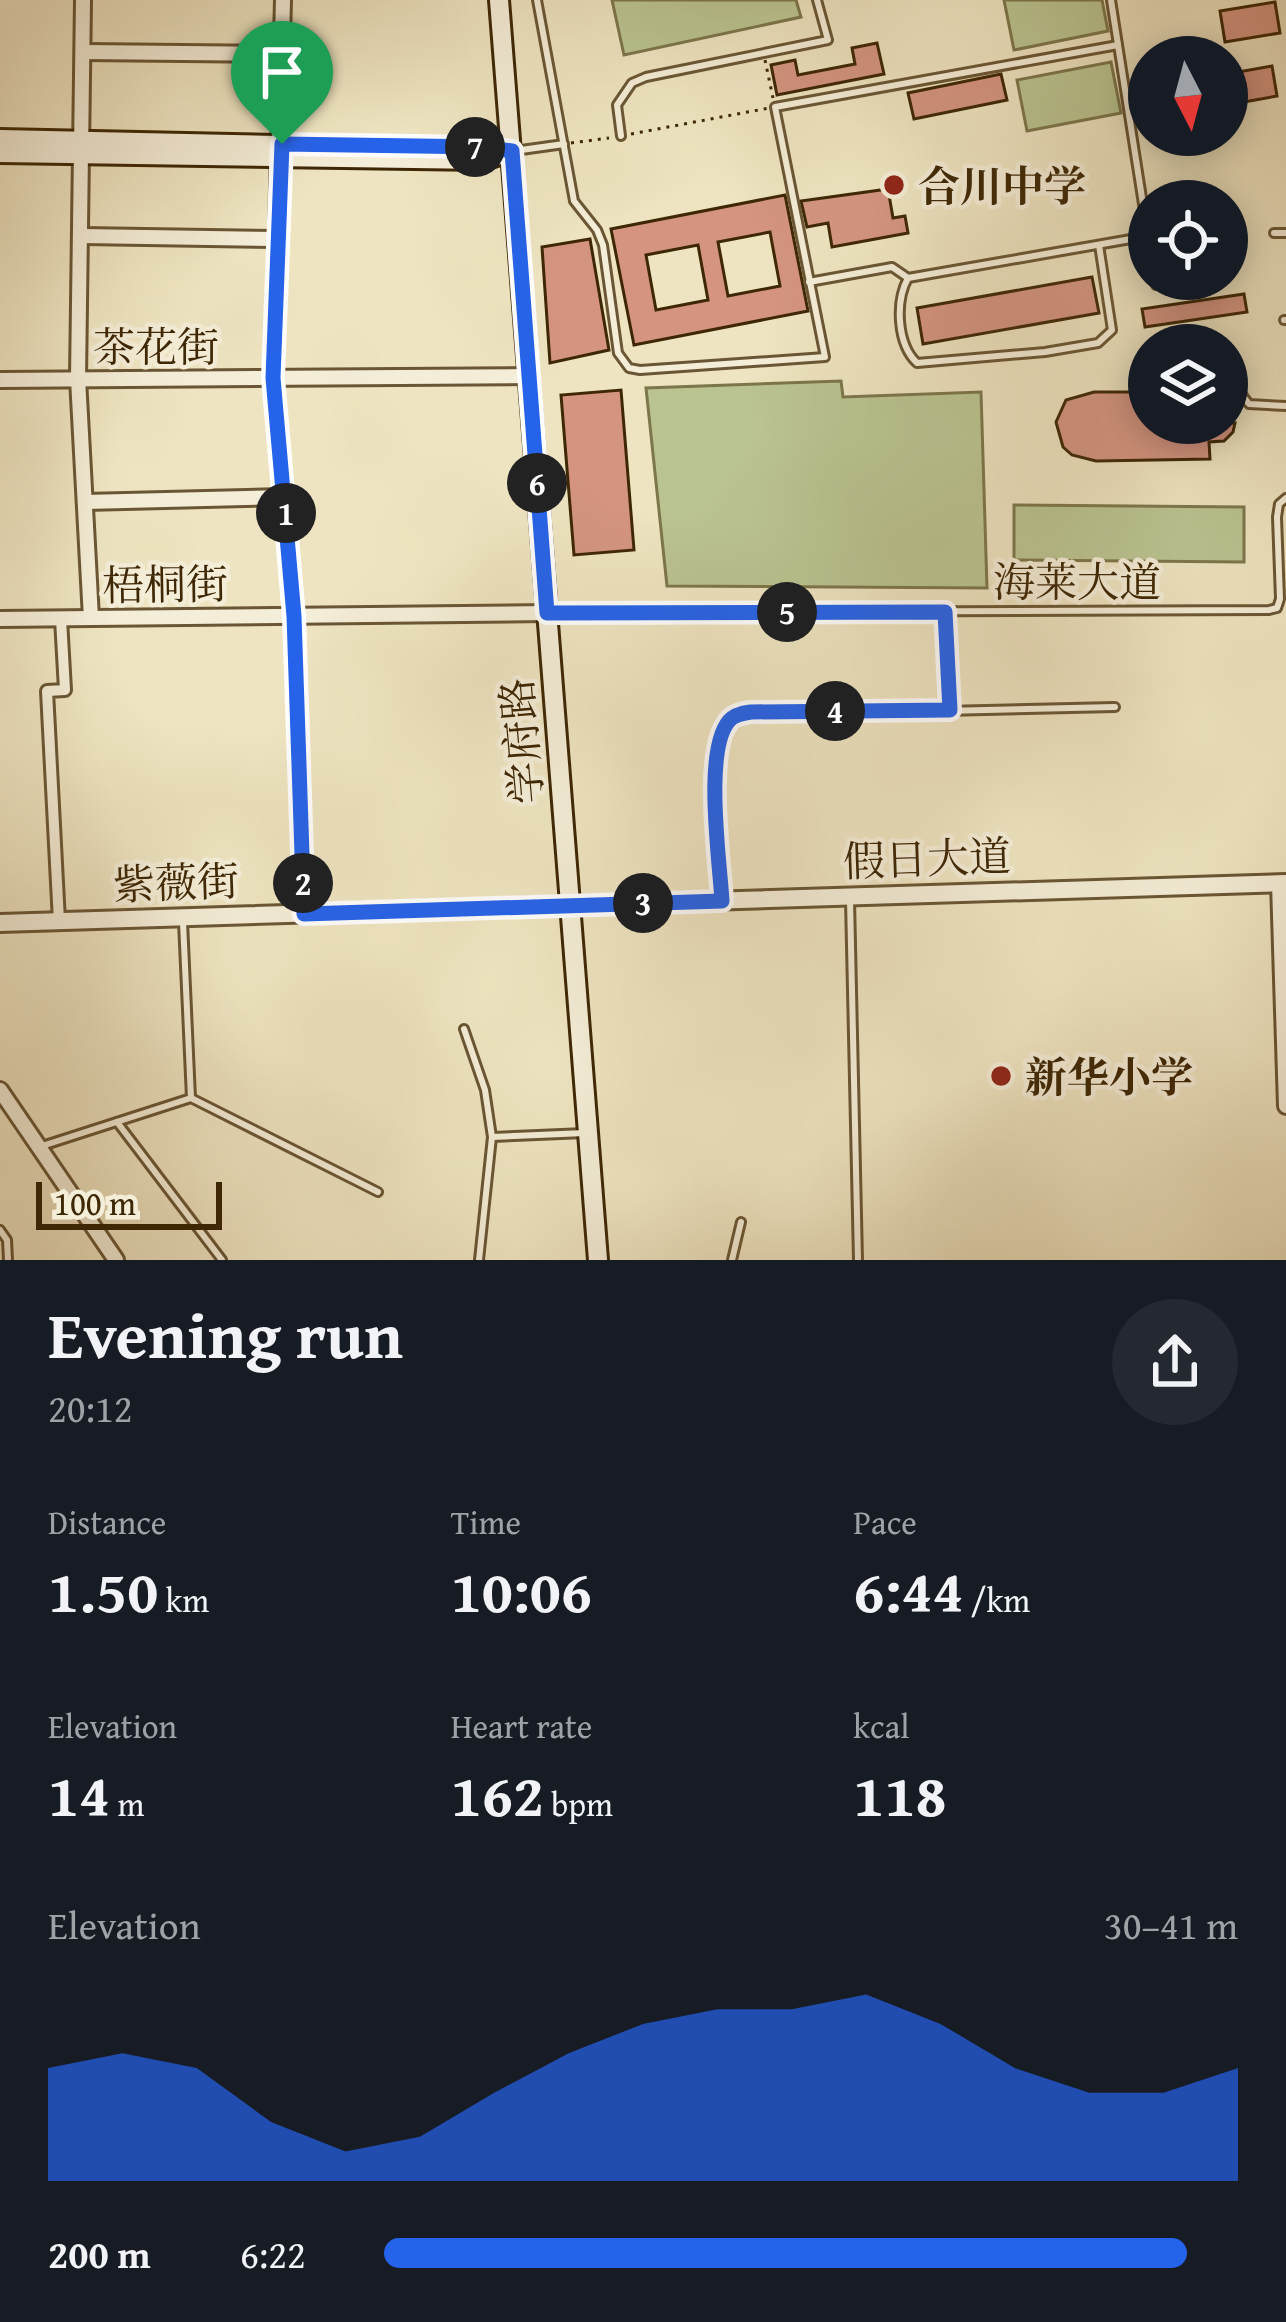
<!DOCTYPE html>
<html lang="en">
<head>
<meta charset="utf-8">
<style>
	:root { --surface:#171b24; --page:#242831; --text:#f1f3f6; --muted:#9ea1a6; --accent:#2563eb }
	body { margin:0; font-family:"Gentium Book Plus","Noto Serif SC",serif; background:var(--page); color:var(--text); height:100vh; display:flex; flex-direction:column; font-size:45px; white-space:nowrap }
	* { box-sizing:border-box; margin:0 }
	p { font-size:39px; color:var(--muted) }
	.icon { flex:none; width:66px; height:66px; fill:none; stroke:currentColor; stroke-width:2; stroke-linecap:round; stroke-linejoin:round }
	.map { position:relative; height:1260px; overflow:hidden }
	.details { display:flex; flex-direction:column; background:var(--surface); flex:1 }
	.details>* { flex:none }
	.needle { width:78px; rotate:174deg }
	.tools { position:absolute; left:1128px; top:36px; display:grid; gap:24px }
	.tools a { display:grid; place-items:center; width:120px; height:120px; border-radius:50%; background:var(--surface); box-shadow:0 6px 30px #0003; font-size:60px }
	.scale { position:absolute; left:36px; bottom:30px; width:186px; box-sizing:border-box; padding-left:12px; border:6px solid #3e2705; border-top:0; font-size:33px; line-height:42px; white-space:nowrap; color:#3e2705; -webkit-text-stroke:9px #f4edd7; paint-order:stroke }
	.pin { position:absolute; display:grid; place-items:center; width:102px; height:102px; color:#fff; margin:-123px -51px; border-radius:50% 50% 50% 0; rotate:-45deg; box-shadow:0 0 12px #0007 }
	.pin .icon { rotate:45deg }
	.km { position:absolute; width:60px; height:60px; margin:-30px; border-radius:50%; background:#222; color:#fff; font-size:33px; line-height:60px; text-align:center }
	.round { display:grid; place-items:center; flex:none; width:126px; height:126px; border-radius:63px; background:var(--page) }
	.headline { display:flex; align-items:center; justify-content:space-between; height:204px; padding:0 48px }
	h1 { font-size:66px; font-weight:600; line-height:90px }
	.figures { display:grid; grid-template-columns:repeat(3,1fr); gap:18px; height:204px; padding:12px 48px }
	.figures div { display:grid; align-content:center }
	.figures b { font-size:60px; font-weight:600 }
	.figures small { font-size:33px; font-weight:400 }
	.figures p { font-size:33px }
	.chart { height:336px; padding:24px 48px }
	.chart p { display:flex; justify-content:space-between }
	.chart svg { width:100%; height:216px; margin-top:12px; fill:var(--accent); opacity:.7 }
	ul { padding:0 48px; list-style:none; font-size:39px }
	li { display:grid; grid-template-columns:192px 144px 1fr; align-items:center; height:90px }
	li i { height:30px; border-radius:15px; background:var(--accent) }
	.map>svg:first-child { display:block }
</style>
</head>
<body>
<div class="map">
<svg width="1286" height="1260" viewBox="0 0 1286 1260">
	<rect width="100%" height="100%" fill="#eee4c1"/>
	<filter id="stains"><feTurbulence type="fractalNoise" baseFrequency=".00167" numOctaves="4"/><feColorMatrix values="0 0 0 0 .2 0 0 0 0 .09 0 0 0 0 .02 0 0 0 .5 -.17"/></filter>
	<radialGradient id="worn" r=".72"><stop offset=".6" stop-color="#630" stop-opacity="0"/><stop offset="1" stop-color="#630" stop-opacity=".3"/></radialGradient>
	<g fill="#bac491" stroke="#7c764b" stroke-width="3">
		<path d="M612,0h184l5,17 -177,38z"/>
		<path d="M1004,0h98l6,31 -94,19z"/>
		<path d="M1111,62l10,51 -94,18 -10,-51z"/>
		<path d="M841,381l2,16 138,-5 6,196 -320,-2 -21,-198z"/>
		<path d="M1014,505l230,2v55l-230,-2z"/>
	</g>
	<g fill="#d49481" stroke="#3e2705" stroke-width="3" fill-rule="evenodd">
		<path d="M1275,2l5,31 -55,9 -5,-31z"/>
		<path d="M877,43l7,31 -107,21 -6,-30 24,-5 3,15 57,-11 -3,-16z"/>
		<path d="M1272,66l5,30 -33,6 -2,-12 -15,3v-19z"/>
		<path d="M1001,74l6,26 -93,19 -6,-26z"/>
		<path d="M888,189l5,29 12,-2 3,17 -76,14 -4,-24 -21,4 -6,-26z"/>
		<path d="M785,195l23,116 -174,34 -23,-116zM770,232l10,54 -52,10 -10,-54zM698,245l10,55 -52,10 -10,-55z"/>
		<path d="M590,239l19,111 -59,13 -8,-116z"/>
		<path d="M1092,277l7,36 -176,31 -6,-36z"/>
		<path d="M1244,294l3,18 -102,15 -3,-18z"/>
		<path d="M621,390l13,160 -60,5 -13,-160z"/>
		<path d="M1149,392v31h86l-2,9 -9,9 -15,1 1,17 -114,2 -24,-6 -9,-8 -7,-25 10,-22 28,-8z"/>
	</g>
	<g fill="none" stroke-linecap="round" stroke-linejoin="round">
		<defs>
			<g id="service">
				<path d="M537,0l37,201 23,29 6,15 15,108 11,15 11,2 185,-13 -50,-250 343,-62"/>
				<path d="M1111,0l37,236"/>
				<path d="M621,136l-4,-31 15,-22 14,-6 182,-37 -11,-40"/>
				<path d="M514,151l50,-7"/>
				<path d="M1274,233h12"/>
				<path d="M908,278c-13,24 -11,66 9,85l128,-11 53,-9 14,-13 -13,-85"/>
				<path d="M1155,279l1,6"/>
				<path d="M809,282l83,-15 16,11 240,-42"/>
				<path d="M1284,320h2"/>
				<path d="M1227,375l22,29 37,2"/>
				<path d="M945,612l5,97"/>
				<path d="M550,613l719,-3 8,-2 3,-9 -3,-82 2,-13 7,-6"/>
				<path d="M722,897c-3,-51 -21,-140 12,-181l381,-9"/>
				<path d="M850,900l8,360"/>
				<path d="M183,922l8,176"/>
				<path d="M464,1029l21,61 7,47 -13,123"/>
				<path d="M117,1122l105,138"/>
				<path d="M492,1137l93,-4"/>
				<path d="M42,1146l149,-48 187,94"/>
				<path d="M0,1230l7,10 1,20"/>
				<path d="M732,1260l9,-38"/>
			</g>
			<path id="pedestrian" d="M59,921l-12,-230 18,-1 -4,-71"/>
			<g id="minor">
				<path d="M83,0l-5,379 13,239"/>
				<path d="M283,0l-10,378 21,238 10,298"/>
				<path d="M84,52l199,2"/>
				<path d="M82,236l195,3"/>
				<path d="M0,380l529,-4"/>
				<path d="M85,502l200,-5"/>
				<path d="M0,619l547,-6"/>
				<path d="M1279,883l7,223"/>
				<path d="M0,1090l116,170"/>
			</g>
			<path id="tertiary" d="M0,923l1286,-40"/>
			<g id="secondary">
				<path d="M499,0l99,1260"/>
				<path d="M0,139l502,11"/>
				<path d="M0,153l484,7 28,-9"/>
			</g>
		</defs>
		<use href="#service" stroke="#6a5634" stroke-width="12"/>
		<use href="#pedestrian" stroke="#6a5634" stroke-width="16"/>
		<use href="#minor" stroke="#6a5634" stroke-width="20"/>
		<use href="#tertiary" stroke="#6a5634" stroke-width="22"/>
		<use href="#secondary" stroke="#3e2705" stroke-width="24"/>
		<g stroke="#3e2705" stroke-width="3" stroke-dasharray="3 6" stroke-linecap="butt">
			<path d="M765,60l8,38"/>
			<path d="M631,134l138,-26"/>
			<path d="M571,143l38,-5"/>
		</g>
		<use href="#service" stroke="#f4edd7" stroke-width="6"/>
		<use href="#pedestrian" stroke="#f4edd7" stroke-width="10"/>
		<use href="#minor" stroke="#f4edd7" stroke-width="14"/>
		<use href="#tertiary" stroke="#f4edd7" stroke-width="16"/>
		<use href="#secondary" stroke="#f4edd7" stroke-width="18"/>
	</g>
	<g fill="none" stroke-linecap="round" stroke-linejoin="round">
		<defs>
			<path id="route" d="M282,144l202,3 28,4 35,462 398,-1 5,98 -199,2c-7,1 -14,2 -19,6 -30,24 -12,145 -10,183l-418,13 -10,-298 -21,-238z"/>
		</defs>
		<use href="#route" stroke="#fff" stroke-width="24"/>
		<use href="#route" stroke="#2563eb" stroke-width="15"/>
	</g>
	<g fill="#8f2418" stroke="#f4edd7" stroke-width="4.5">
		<circle cx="894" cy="185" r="12"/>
		<circle cx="1001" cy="1076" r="12"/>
	</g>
	<g text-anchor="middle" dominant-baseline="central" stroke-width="9" stroke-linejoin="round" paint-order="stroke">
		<g font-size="42" font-weight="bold" fill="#3e2705" stroke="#f4edd7" text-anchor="start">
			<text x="918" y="185">合川中学</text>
			<text x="1025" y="1076">新华小学</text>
		</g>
		<g font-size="42" fill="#3e2705" stroke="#f4edd7">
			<text x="156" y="346">茶花街</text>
			<text x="1077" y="581">海莱大道</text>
			<text transform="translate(165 584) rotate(-1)">梧桐街</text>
			<text transform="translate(521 741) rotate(-95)">学府路</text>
			<text transform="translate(927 858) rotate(-2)">假日大道</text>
			<text transform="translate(176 882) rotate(-2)">紫薇街</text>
		</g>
	</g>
	<rect width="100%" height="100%" filter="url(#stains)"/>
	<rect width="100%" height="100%" fill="url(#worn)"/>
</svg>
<div class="tools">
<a><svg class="needle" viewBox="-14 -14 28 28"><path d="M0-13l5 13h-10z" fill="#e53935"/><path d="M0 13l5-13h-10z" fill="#9ea1a6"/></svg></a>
<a><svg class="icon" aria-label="locate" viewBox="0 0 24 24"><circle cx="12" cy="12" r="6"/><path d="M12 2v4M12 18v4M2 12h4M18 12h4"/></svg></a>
<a><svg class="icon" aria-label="layers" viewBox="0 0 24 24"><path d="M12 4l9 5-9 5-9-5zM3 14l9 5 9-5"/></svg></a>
</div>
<div class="scale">100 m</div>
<div class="pin" style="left:282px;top:144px;background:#1e9e55"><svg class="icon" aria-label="arrive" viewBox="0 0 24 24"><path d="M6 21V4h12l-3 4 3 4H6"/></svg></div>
<b class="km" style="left:286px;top:513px">1</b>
<b class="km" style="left:303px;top:883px">2</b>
<b class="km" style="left:643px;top:903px">3</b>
<b class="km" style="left:835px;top:711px">4</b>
<b class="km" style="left:787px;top:612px">5</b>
<b class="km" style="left:537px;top:483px">6</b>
<b class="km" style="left:475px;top:147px">7</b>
</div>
<section class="details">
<div class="headline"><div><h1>Evening run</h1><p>20:12</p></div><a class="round"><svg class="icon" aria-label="share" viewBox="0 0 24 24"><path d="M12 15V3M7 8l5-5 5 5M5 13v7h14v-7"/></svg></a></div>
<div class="figures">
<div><p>Distance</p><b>1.50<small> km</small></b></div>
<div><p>Time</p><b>10:06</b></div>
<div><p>Pace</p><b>6:44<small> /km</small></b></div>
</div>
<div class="figures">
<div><p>Elevation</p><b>14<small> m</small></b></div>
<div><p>Heart rate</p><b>162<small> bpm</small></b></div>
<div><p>kcal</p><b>118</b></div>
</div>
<div class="chart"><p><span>Elevation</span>30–41 m</p>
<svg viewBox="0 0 160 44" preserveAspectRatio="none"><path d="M0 44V21L10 18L20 21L30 32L40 38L50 35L60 26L70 18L80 12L90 9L100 9L110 6L120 12L130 21L140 26L150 26L160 21V44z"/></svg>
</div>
<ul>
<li><b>200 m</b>6:22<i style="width:94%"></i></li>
</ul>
</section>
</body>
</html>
